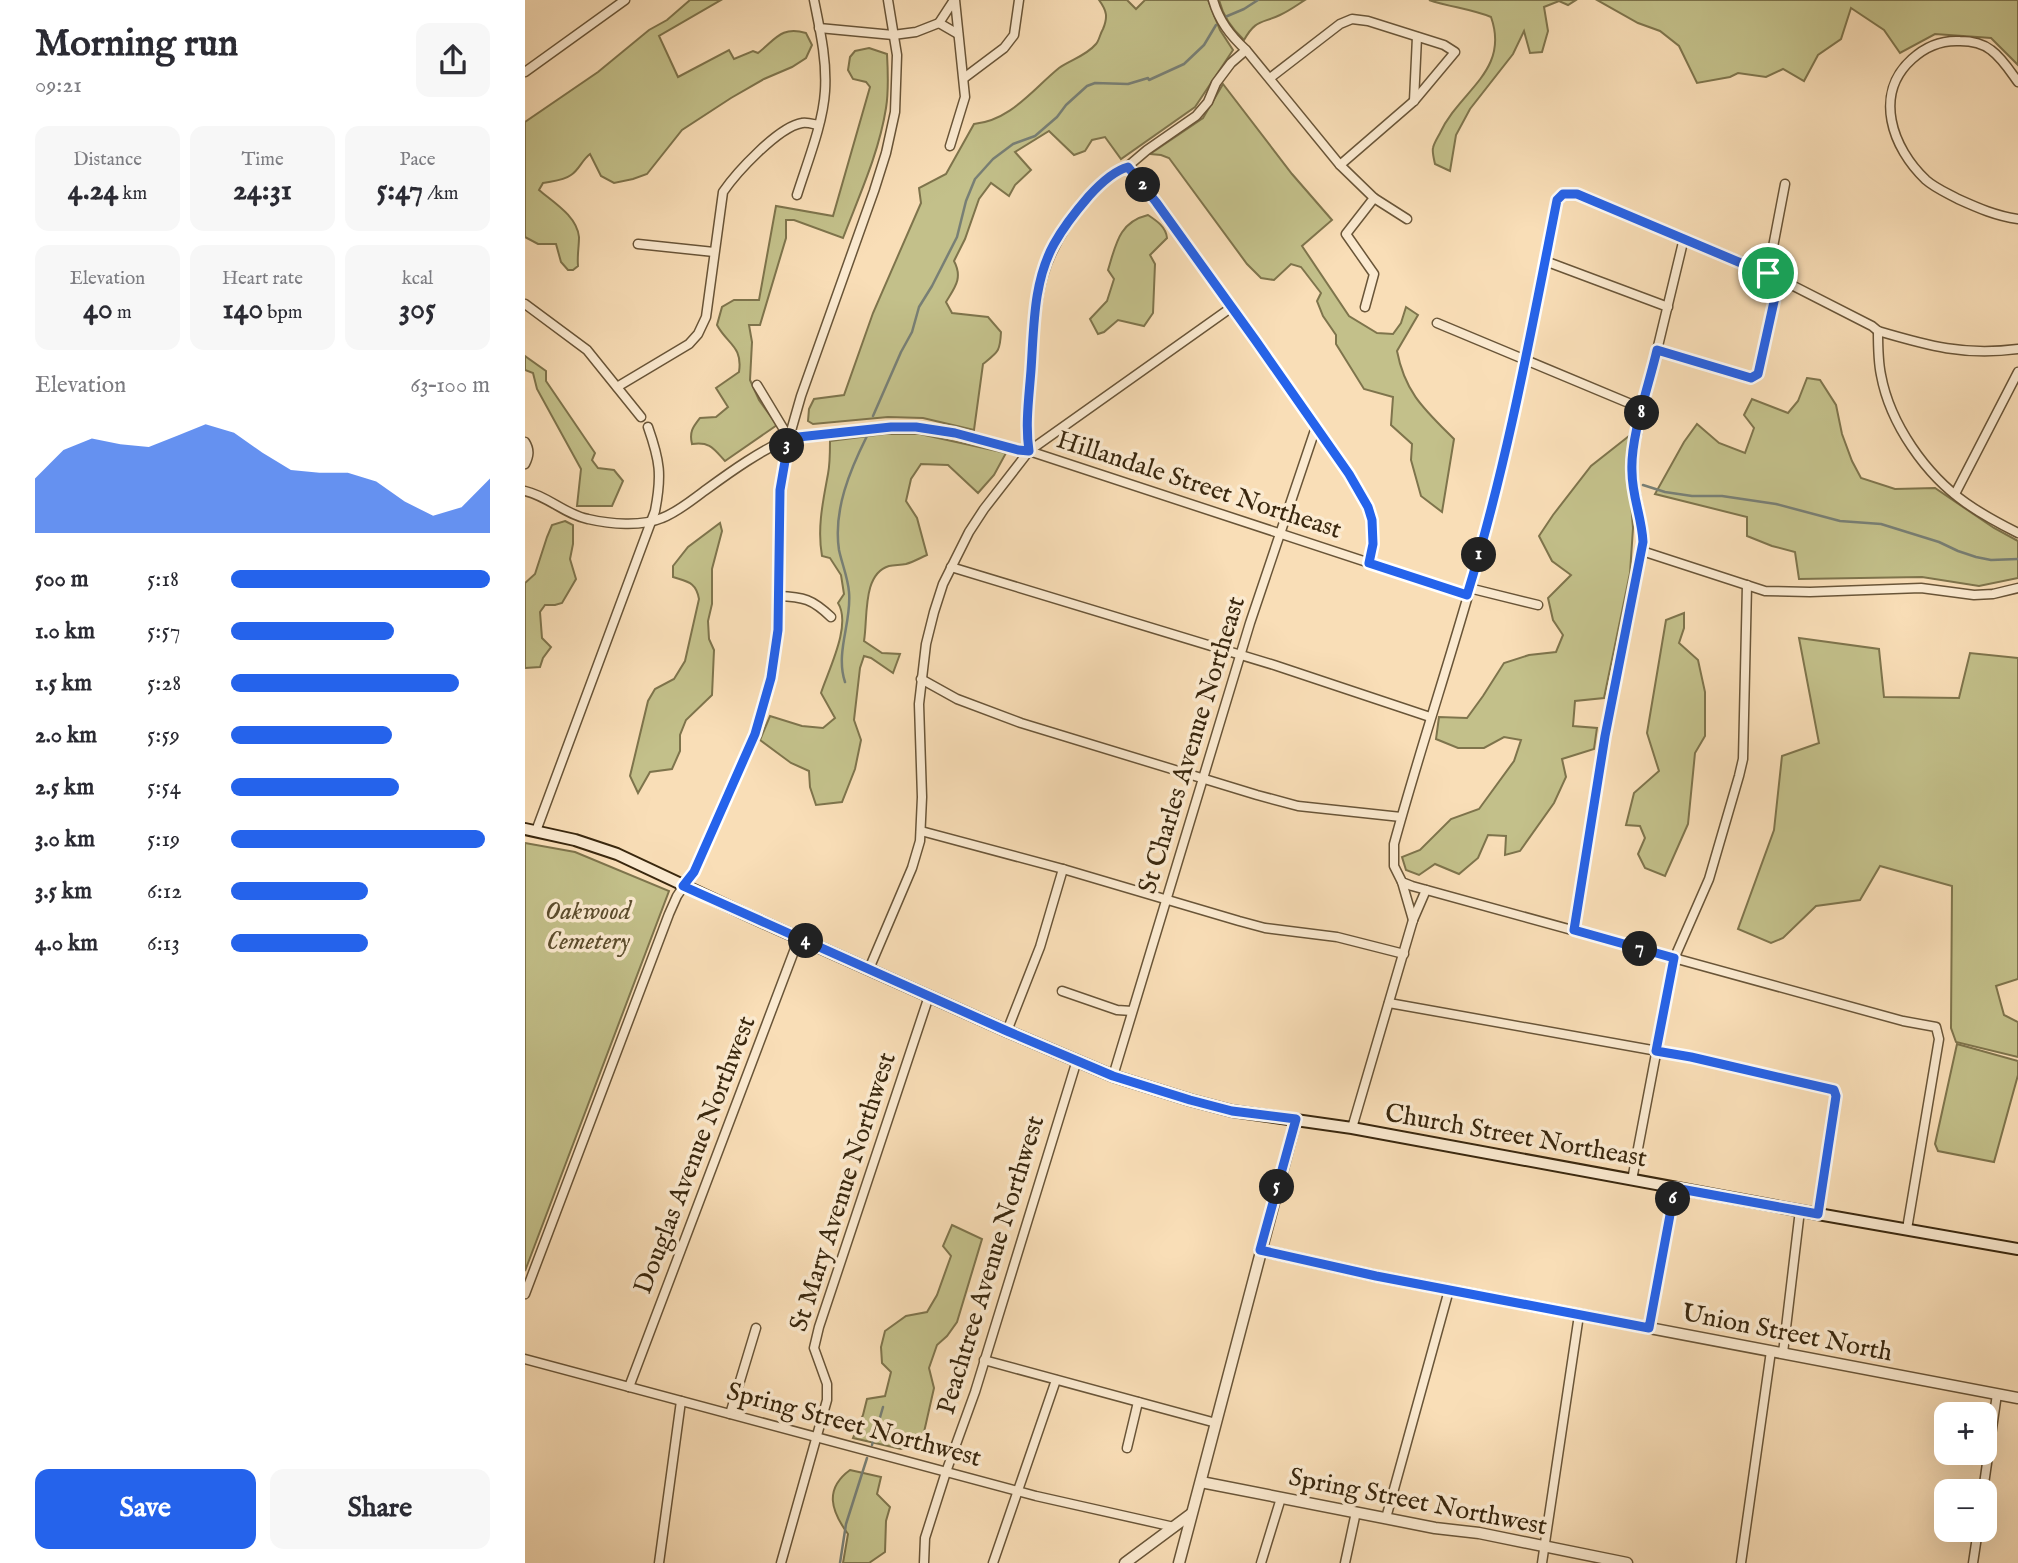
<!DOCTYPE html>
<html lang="en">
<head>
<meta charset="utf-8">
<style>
	:root { --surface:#fff; --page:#f7f7f7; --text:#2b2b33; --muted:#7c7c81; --accent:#2563eb }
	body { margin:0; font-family:"IM FELL English",serif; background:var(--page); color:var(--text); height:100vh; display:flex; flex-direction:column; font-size:26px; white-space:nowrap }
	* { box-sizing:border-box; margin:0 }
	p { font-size:23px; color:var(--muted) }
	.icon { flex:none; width:38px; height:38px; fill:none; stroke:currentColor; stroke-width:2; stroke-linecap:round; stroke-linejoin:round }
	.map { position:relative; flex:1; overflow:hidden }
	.side { display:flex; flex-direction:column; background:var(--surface); width:525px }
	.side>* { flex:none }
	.controls { position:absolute; left:1409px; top:1402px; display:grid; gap:14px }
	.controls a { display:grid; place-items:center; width:63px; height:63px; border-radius:14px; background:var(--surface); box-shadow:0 7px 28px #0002; font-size:35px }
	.pin { position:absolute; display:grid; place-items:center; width:60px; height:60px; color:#fff; margin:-30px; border:4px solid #fff; border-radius:50%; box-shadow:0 2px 7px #0007 }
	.km { position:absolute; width:35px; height:35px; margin:-18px; border-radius:50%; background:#222; color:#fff; font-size:19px; line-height:35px; text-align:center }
	.round { display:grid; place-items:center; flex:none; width:74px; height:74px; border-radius:14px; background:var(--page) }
	.summary { display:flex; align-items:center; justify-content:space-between; height:119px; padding:0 35px }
	h1 { font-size:38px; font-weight:800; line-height:52px }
	.figures { display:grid; grid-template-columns:repeat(3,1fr); gap:10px; height:119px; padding:7px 35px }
	.figures div { display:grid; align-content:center; border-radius:14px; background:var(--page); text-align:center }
	.figures b { font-size:30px; font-weight:800 }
	.figures small { font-size:19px; font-weight:400 }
	.figures p { font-size:19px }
	.chart { height:196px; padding:14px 35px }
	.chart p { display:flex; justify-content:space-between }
	.chart svg { width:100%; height:126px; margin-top:7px; fill:var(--accent); opacity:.7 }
	.action { display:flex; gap:14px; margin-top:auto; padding:14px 35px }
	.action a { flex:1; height:80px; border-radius:14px; background:var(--accent); color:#fff; font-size:28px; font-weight:800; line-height:80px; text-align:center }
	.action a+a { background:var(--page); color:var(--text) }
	ul { padding:0 35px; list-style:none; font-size:23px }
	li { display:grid; grid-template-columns:112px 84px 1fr; align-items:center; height:52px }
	li i { height:18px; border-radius:9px; background:var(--accent) }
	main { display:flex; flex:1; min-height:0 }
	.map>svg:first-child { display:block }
</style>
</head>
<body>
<main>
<section class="side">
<div class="summary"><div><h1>Morning run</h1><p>09:21</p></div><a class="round"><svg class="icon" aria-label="share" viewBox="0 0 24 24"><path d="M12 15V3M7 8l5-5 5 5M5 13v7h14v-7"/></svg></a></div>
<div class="figures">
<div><p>Distance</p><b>4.24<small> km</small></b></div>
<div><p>Time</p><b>24:31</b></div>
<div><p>Pace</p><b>5:47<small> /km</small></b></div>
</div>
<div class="figures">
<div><p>Elevation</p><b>40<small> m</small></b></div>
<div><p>Heart rate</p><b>140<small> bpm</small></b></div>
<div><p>kcal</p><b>305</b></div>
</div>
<div class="chart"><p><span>Elevation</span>63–100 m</p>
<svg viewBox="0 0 160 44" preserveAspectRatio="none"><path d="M0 44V25L10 15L20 11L30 13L40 14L50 10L60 6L70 9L80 16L90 22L100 23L110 23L120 26L130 33L140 38L150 35L160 25V44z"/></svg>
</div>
<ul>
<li><b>500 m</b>5:18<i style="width:100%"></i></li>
<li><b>1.0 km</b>5:57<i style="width:63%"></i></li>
<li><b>1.5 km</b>5:28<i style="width:88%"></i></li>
<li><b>2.0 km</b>5:59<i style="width:62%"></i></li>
<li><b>2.5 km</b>5:54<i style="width:65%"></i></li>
<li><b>3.0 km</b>5:19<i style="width:98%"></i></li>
<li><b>3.5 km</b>6:12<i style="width:53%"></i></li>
<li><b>4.0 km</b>6:13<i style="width:53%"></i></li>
</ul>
<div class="action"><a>Save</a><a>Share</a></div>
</section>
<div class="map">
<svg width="1493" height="1563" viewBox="0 0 1493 1563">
	<rect width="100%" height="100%" fill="#f9deb7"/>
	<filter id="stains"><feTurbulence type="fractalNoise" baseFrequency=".00286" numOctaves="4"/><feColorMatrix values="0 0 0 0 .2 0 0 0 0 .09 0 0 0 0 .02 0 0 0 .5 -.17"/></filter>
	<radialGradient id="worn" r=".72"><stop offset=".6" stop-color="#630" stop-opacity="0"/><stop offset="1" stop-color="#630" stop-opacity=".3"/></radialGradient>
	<g fill="#c3c08a" stroke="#7e744c" stroke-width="2">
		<path d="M165,0h31l-62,36 19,41 51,-27 5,9 19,-8 5,2c18,-14 23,-27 48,-20l6,12 -6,13 -14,9 -28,12 -33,19 -49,32 -35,44 -14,5 -19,4 -13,-7 -11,-22c-8,6 -11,16 -19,21 -8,6 -19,6 -28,8l-4,7c14,12 38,26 40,47 0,10 -2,19 -1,29l-5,4h-5l-7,-8 -5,-18h-18l-13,-7v-115l73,-50 51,-42 18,-10z"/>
		<path d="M574,0h28l9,9 9,-9h63l12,30 13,20 -38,57 -74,52 -16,-22 -13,3 -7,11 -11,4 -25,-24 -34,21 16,18 -16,15 -6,11 -18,-13 -12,16 -14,40 -11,22c9,17 1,26 -8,41l6,11 36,4 13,15c-1,20 -3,20 -18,32l-9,66 -51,-12 -35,-1 -75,7 -5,-3 1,-12 5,-10 30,-4 29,-82 48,-110 -2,-15 27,-14 28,-50c37,-4 58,-34 85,-56 11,-8 27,-12 37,-24 3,-3 4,-10 7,-15 5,-12 4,-18 -4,-29z"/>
		<path d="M694,0h86c-8,5 -16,11 -25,15 -19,9 -24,4 -36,25 -12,-11 -21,-24 -25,-40z"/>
		<path d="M904,0h147l-8,5 -9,-4 -15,6 4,24 -6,21 -12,1 -6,-22 -11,23 -43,55 -14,26 -6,36 -15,-7c-1,-5 -3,-12 -2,-16 1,-5 5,-11 7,-15 20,-43 70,-62 51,-116 -20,-8 -41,-10 -62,-17z"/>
		<path d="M1072,0h421v65l-27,-27 -56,-4 -35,19 -16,-23 -33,-22 -10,31 -23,16 -14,26 -21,-12 -17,8 -28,-4 -8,4 -33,6 -18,-37 -19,-15 -22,-8z"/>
		<path d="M344,48l18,6c1,18 2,36 -1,54 -7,45 -27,88 -43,130l-49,-18h-8v18l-26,87h-11l3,17 -2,38 9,20 18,25 -52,36c-11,-12 -15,-20 -33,-17 -3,-12 1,-17 8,-26l16,-1 12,-10 -12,-19 23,-16c4,-26 -12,-28 -22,-47l5,-18 12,-7h25l17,-94 57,10 37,-129 -4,-5 -13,-3 -5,-9 2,-13 5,-6z"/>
		<path d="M698,84l69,90 40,46 -30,26 47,70 28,17 16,1 8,-11 5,-16 12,8 -21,36c8,42 28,59 57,88l-12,73 -21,-16 -10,-36 1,-16 -21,-19 2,-28 -29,-8 -28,-45v-9l-13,-19 -6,-15 4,-8 -20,-26 -10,-3 -17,16 -13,-2 -14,-14 -78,-106 -8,-3 -11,-1 53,-36z"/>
		<path d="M623,215c9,6 18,12 19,23l-17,17 5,9 -2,49 -9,13 -26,-6 -14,12 -6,2 -8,-15 17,-18 7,-22 -6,-9c8,-26 11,-48 40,-55z"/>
		<path d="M0,356l21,15v10l49,72 -3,7 6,8 16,2 9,11 -11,25h-35l4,-37 -44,-80 -4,-16 -8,-3z"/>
		<path d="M1282,378l13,2 16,25 6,29 10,27 9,17 34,11 40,-1 59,40 24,13v37l-39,8 -57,-9 -123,2 -4,-27 -23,-6 -25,-10v-19l-92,-23 29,-52 13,-18 22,19 26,10 9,-25 -10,-13 8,-16 36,14 10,-12z"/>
		<path d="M359,434h36l86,19 -12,22 -16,18 -30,-28 -27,-1 -10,15 -5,22 11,17 10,37c-7,3 -14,7 -21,9 -5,1 -11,1 -17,2 -27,8 -21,52 -25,75l18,12 18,1 -7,19 -22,-15 -7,-2 -4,12 -6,52 7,20 -6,29 -13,33 -26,3 -6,-18 -1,-16 -18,-8 -31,-23 10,-24 32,10 21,2 12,-10 -14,-25c7,-22 31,-68 17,-90l6,-9 -3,-19 -11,-17 -8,-2c-5,-28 1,-55 6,-82 2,-10 2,-22 2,-33z"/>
		<path d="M1104,436l1,53 3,39 -3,45 -26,125 -29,3 -2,25 24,2 -3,21 -32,10 4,18 -12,26 -34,48 -15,4 1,-19 -18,-1 -10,23 -19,16 -24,-10 -16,11 -13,-5 -4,-13 18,-7 31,-31 28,-10 35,-48 7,-21 -17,-3 -20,11h-26l-22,-9 3,-22 28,1 16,-22 21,-33 25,-8 27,-3 7,-17 -10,-15 -5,-22 23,-23 -19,-14 -13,-25 14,-21 38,-49z"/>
		<path d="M40,521l8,4v19l-3,15 6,20 -14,24 -7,2h-10l-5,7 2,26 9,9 -8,11 -3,9 -15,1v-85l10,-9 12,-37 5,-12z"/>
		<path d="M195,523l2,8 -10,38v35l-4,17 1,18 5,11 -2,45 -26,25 -6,15v16l-8,18 -22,3 -12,21 -8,-17 18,-75 7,-12 19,-10 11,-18 14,-62c-3,-17 -11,-17 -26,-22v-11l15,-19z"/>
		<path d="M1159,613v15l-5,15 19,17 7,32v44l-10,17 -7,71 -23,52 -20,-8 -7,-14 7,-16 -5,-12 -14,-1 8,-32 25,-22 -12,-38 19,-113z"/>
		<path d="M1274,638l80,11 5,48 75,1 11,-45 48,5v321l-22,7 8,29 14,7v35l-62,-15 -5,-14 1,-142 -72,-20 -20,34 -44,6 -33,32 -12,5 -33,-14 36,-99 8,-74 37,-13z"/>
		<path d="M0,843l50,9 94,39 -144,380z"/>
		<path d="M1432,1044l61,17v14l-24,87 -56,-11 -3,-7z"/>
		<path d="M427,1225l30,14 -25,83 -10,14 -10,9 -8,23 5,20 -12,53 -21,8 -48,-11 10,-23 4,-16 18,-3 6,-24 -9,-9 -1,-16 4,-16 21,-15 21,-4 10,-17 14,-39 -8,-10z"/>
		<path d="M325,1470l31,7 -4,17 13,13 -4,14 -1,31 -16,11h-26l5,-29c-17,-23 -24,-45 2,-64z"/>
	</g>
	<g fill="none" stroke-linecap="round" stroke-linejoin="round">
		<g stroke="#787f75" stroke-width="2.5">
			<path d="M700,17l19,-8 14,-9"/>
			<path d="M348,416l28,-64 11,-20 7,-25 13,-21 25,-49 9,-36 9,-22 18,-20 20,-15 22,-8 22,-19 9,-12 21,-19 8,-3 33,1 20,-6 1,2 35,-16 20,-19 12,-20"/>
			<path d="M1118,485l22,7 27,4h30l54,8 64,17 41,3 58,18 19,9 18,6 15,3 27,-1"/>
			<path d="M320,682c-10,-30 7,-60 4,-90 -1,-14 -7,-28 -10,-42 -6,-40 11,-80 28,-114"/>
			<path d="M347,1445l11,-38"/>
			<path d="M315,1563l6,-39 21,-66"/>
		</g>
		<defs>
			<g id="minor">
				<path d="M688,0c6,21 17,35 33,50l94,115 34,33 -28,36 28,40 -9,33"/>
				<path d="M414,23l19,11"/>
				<path d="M294,28l74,7 23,-3 23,-9 15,-23"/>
				<path d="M0,72l100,-72"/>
				<path d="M439,78l40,-30 10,-13 5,-35"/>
				<path d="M745,78l70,-54 12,-5 16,2 76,24 11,7 -41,49 -74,64"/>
				<path d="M1493,82c-8,-11 -16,-24 -27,-32 -9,-7 -20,-9 -31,-9 -18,-1 -35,6 -48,18 -39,35 -20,89 14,121 9,8 21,13 32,19 20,9 38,17 60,20"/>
				<path d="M889,101l3,-64"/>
				<path d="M425,146l15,-49 -10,-97"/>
				<path d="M602,167l29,35 100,139 93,133 19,33 4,13 1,24 -4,19"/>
				<path d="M272,195c10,-32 26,-71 28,-104 2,-31 -5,-61 -11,-91"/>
				<path d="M849,198l33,21"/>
				<path d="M113,244l76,8"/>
				<path d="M1020,261l123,46"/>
				<path d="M1243,273l17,-89"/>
				<path d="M0,304l62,46 54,67"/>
				<path d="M912,323l206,86"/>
				<path d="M1353,331c0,15 0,30 3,44 9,49 45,100 85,128 17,12 34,21 52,30"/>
				<path d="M1132,350l94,28 7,-4 21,-95"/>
				<path d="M232,385l32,53"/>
				<path d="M92,387l72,-43 9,-10 8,-17 17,-125c13,-19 55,-65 79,-69 5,-1 11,1 16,2"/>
				<path d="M0,442c5,8 4,14 0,22"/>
				<path d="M504,451c-4,-26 0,-54 2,-80 5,-76 6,-116 59,-175 10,-11 23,-25 37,-29l20,-17 49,-34 12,-14 8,-19 15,-20 15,-13"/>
				<path d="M0,491c23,5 41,24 63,28 22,5 53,8 74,-1 16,-6 31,-19 45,-29 26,-19 53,-38 82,-51l102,-11h26l38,7 63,16 11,1 438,144"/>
				<path d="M1430,494l63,-122"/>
				<path d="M1117,551l123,40 45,1 111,-4 53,7 19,-1 25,-6"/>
				<path d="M426,567l323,98 156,52"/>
				<path d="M944,588l69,17"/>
				<path d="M253,596c26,1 34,3 53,21"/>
				<path d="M396,679l36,20 64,24 236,72 41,11 103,11"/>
				<path d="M11,831l119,-320c7,-36 5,-50 -7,-84"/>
				<path d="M396,831l142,38 176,52 26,7 72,9 67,17"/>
				<path d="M877,882l11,38"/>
				<path d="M1049,930l31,-194 38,-194 -1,-15 -11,-56 2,-21 51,-212"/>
				<path d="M344,969l43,-101 8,-27 2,-44 -3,-93 7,-60 8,-32 9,-28 26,-52 15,-23 45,-58 203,-144"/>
				<path d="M537,991l55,19 15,1"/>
				<path d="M864,1003l302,54 143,33 2,6 -18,118"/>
				<path d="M482,1031l33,-84 23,-78"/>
				<path d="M588,1076l137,-453 66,-196"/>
				<path d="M827,1128l61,-208 13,-30"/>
				<path d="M1107,1180l42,-221 35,-80 30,-103 4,-17 4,-174"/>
				<path d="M1382,1229l32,-190 -3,-12 -33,-6 -491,-135 -10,-4 -8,-16v-22c29,-106 65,-210 93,-316 28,-109 48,-219 70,-328l6,-6h14l191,79 104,53 6,5c51,15 86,25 140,18"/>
				<path d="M0,1294l144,-380 8,-18 17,-25 61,-137 7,-23 12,-49 5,-48 1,-124 9,-52 12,-42 73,-205 12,-38 9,-41 2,-57 -9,-55"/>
				<path d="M1124,1328l26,-140"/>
				<path d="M1258,1353l17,-143"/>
				<path d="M0,1359l511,137 138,31"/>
				<path d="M459,1360l232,63"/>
				<path d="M104,1387l170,-449"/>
				<path d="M205,1414l26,-86"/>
				<path d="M602,1448l11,-46"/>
				<path d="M1458,1491l14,-97"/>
				<path d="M861,1518l63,-228"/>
				<path d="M134,1563l22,-162"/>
				<path d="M256,1563l46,-163v-16l-13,-36 5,-21 110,-331"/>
				<path d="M399,1563l1,-25 21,-66 29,-80 102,-332"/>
				<path d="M468,1563l63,-183"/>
				<path d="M736,1563l20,-65"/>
				<path d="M820,1563l11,-51"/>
				<path d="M1017,1563l37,-248"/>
				<path d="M1216,1563l30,-212"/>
				<path d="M1448,1563l5,-33"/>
			</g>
			<g id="tertiary">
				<path d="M735,1250l116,26 642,122"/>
				<path d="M676,1482l234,46 44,5 148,30"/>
				<path d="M600,1563l66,-49"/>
				<path d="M654,1563l117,-444"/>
			</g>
			<path id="secondary" d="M0,829l50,11 42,14 128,60 262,117 106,45 77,24 42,11 120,17 466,86 200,35"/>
		</defs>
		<use href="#minor" stroke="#695538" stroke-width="11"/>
		<use href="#tertiary" stroke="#695538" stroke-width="13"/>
		<use href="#secondary" stroke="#39270e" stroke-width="14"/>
		<use href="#minor" stroke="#fbead0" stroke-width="8"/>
		<use href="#tertiary" stroke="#fbead0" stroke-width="10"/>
		<use href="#secondary" stroke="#fbead0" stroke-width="10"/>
	</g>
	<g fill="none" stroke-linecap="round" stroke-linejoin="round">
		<defs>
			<path id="route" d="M603,167l28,35 100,139 93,133 19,33 4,13 1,24 -4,19 98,32c40,-130 64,-263 90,-395l6,-6h14l202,85 -21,95 -7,4 -94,-28c-8,35 -27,88 -25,122 0,24 10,46 11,70l-38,194 -31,194 100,28 -18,93 35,6 143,33 2,6 -18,118 -143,-26 -26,140 -273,-52 -116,-26 36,-131 -64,-8 -42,-11 -77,-24 -106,-45 -324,-145 11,-14 61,-138 16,-56 7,-48 2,-140 9,-52 102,-11h25l39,6 63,17 11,1c-4,-26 0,-54 2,-81 3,-42 2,-88 23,-126 10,-18 22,-33 35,-48 10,-11 24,-25 39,-29z"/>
		</defs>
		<use href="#route" stroke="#fff" stroke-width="14"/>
		<use href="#route" stroke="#2563eb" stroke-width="9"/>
	</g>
	<g text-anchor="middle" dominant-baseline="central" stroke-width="7" stroke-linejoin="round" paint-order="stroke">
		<g font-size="26" fill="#39270e" stroke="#fbead0">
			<text transform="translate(674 485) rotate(18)">Hillandale Street Northeast</text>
			<text transform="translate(667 745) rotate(-73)">St Charles Avenue Northeast</text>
			<text transform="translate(991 1136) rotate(10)">Church Street Northeast</text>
			<text transform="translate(170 1155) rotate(-69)">Douglas Avenue Northwest</text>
			<text transform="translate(318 1192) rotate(-72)">St Mary Avenue Northwest</text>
			<text transform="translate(466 1265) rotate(-73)">Peachtree Avenue Northwest</text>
			<text transform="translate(1262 1333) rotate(11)">Union Street North</text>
			<text transform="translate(329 1425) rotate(15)">Spring Street Northwest</text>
			<text transform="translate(893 1502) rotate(11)">Spring Street Northwest</text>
		</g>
		<g font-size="26" font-style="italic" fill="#5c4d2d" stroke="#fbead0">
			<text x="63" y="911">Oakwood<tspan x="63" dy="30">Cemetery</tspan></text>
		</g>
	</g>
	<rect width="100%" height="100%" filter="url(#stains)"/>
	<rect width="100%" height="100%" fill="url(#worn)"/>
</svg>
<div class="controls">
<a>+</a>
<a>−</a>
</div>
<div class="pin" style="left:1243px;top:273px;background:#1e9e55"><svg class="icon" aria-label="arrive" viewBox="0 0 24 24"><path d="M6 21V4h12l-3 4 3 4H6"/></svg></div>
<b class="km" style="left:954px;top:555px">1</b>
<b class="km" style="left:618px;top:185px">2</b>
<b class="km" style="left:262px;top:446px">3</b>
<b class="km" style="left:281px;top:941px">4</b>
<b class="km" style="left:752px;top:1187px">5</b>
<b class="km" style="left:1148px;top:1199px">6</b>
<b class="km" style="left:1115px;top:949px">7</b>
<b class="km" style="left:1117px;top:413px">8</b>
</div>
</main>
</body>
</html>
